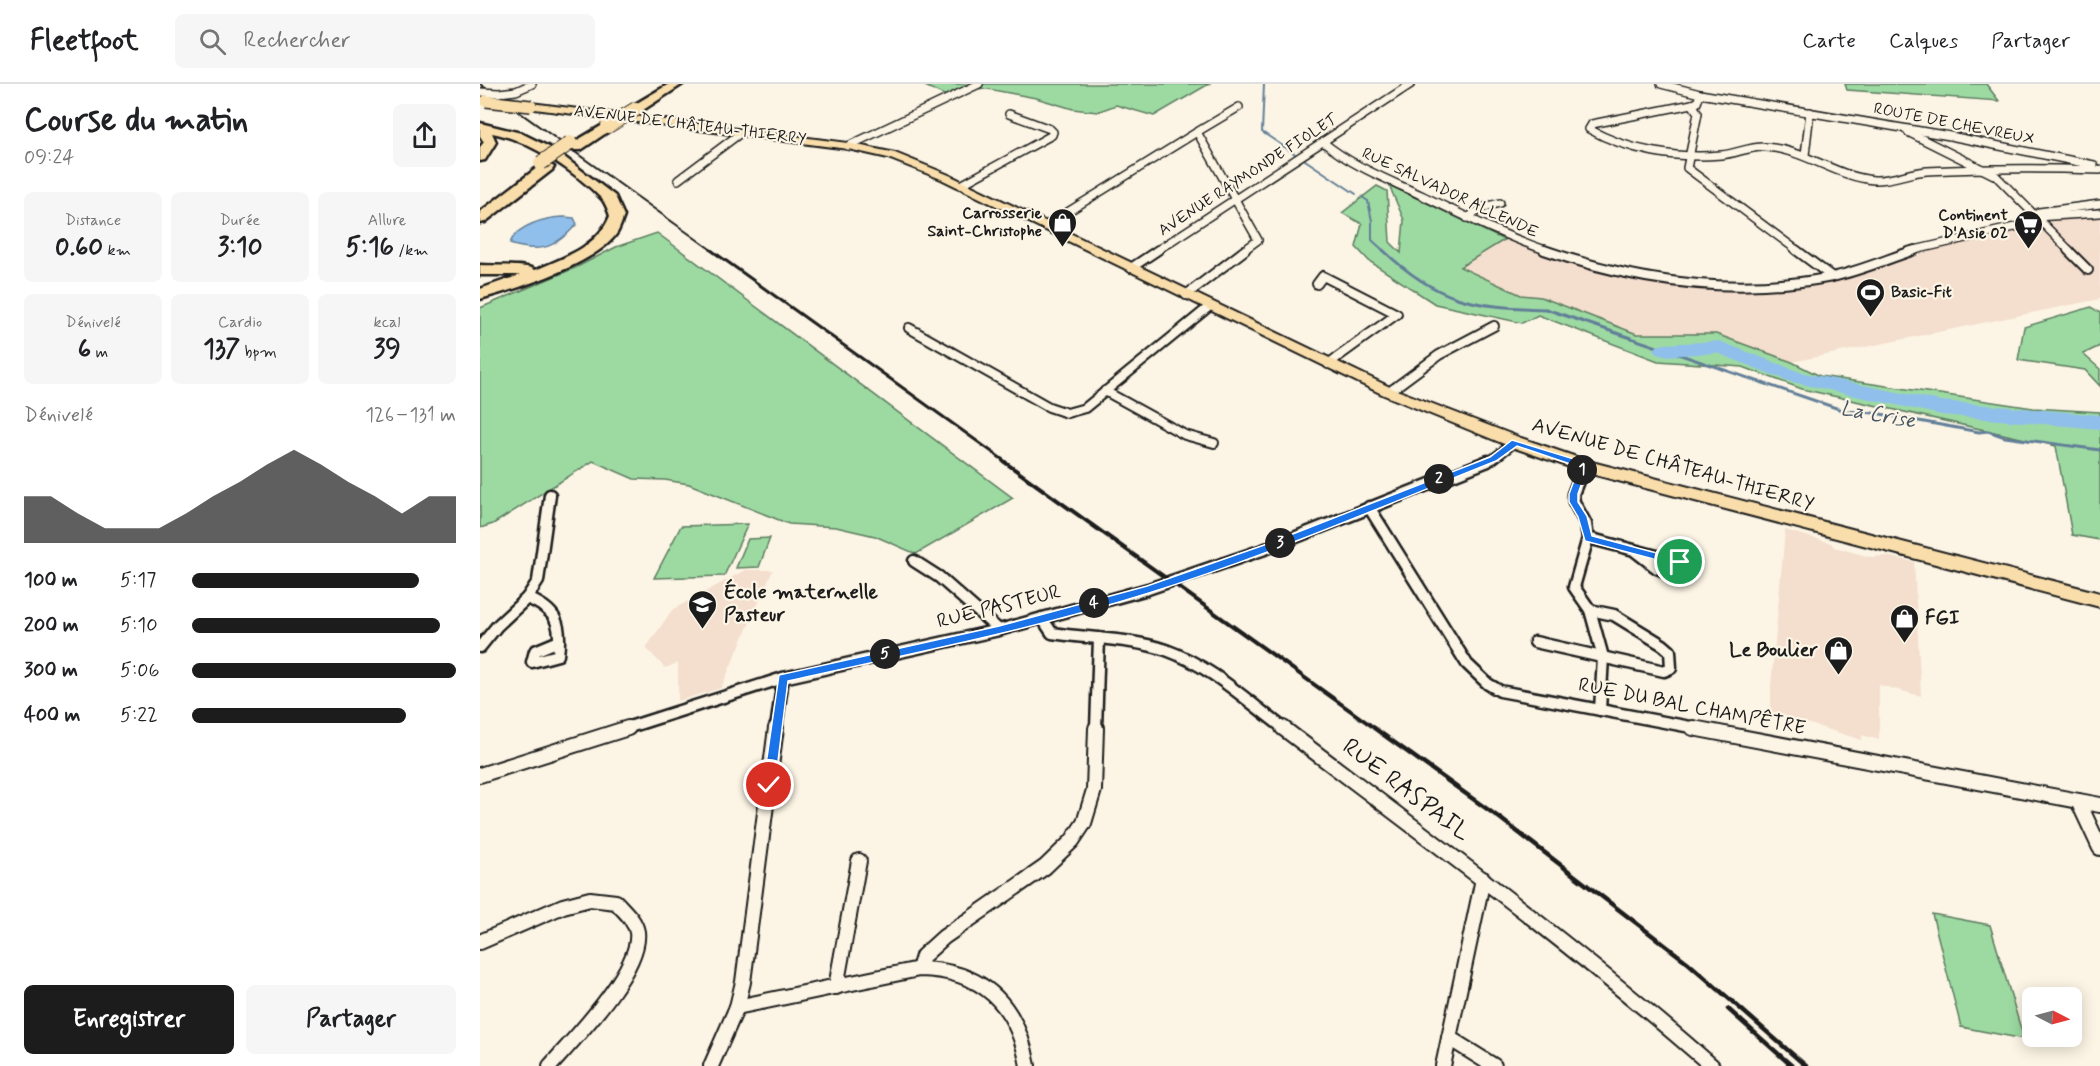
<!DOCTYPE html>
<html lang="fr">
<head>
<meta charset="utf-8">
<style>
	:root { --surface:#fff; --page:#f6f6f6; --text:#202124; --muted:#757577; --line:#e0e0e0; --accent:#1c1c1c }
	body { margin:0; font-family:Mynerve,sans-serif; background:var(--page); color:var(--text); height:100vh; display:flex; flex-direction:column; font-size:22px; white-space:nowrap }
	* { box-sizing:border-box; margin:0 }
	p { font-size:20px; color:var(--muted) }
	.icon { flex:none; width:33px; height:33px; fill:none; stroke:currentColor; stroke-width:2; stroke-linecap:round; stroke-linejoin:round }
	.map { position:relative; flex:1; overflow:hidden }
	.side { display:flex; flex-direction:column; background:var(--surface); width:480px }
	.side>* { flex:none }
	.needle { width:39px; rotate:96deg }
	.fabs { position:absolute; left:1542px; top:903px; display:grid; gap:12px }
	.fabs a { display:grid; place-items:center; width:60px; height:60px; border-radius:9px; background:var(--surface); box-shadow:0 3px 15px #0003; font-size:30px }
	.pin { position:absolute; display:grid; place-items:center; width:51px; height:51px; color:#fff; margin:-26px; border:3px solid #fff; border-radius:50%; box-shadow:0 2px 6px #0007 }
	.km { position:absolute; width:30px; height:30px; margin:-15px; border-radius:50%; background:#222; color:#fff; font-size:16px; line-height:30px; text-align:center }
	.round { display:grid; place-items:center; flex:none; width:63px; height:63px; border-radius:9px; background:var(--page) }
	.head { display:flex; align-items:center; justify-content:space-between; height:102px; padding:0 24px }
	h1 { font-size:33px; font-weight:700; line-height:45px }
	.metrics { display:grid; grid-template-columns:repeat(3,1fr); gap:9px; height:102px; padding:6px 24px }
	.metrics div { display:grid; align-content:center; border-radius:9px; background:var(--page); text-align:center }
	.metrics b { font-size:26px; font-weight:700 }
	.metrics small { font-size:16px; font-weight:400 }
	.metrics p { font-size:16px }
	.chart { height:168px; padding:12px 24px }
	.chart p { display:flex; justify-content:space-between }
	.chart svg { width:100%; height:108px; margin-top:6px; fill:var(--accent); opacity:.7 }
	.cta { display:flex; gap:12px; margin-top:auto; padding:12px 24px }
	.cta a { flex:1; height:69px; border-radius:9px; background:var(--accent); color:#fff; font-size:24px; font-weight:700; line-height:69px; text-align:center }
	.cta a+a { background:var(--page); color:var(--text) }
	ul { padding:0 24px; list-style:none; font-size:20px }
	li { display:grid; grid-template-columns:96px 72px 1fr; align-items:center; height:45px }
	li i { height:15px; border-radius:8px; background:var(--accent) }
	header { display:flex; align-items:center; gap:36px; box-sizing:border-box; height:84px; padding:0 30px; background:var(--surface); border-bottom:2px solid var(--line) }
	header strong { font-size:28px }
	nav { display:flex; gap:33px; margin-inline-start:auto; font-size:21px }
	.search { width:420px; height:54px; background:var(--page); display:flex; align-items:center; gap:15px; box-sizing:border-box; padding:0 21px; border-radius:9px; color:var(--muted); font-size:22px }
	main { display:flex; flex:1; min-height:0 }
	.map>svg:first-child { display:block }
</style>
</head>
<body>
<header>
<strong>Fleetfoot</strong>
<div class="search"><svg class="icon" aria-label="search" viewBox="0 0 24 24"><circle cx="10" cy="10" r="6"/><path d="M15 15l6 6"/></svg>Rechercher</div>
<nav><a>Carte</a><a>Calques</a><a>Partager</a></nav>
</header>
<main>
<section class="side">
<div class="head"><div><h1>Course du matin</h1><p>09:24</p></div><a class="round"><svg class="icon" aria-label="share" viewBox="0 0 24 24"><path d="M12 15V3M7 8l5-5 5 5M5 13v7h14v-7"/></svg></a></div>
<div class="metrics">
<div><p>Distance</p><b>0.60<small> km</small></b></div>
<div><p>Durée</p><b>3:10</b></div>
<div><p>Allure</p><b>5:16<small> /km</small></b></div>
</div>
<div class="metrics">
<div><p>Dénivelé</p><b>6<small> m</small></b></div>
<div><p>Cardio</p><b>137<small> bpm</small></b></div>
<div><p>kcal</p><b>39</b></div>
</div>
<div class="chart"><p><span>Dénivelé</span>126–131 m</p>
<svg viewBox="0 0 160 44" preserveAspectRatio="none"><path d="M0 44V25L10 25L20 32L30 38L40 38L50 38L60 32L70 25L80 19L90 12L100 6L110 12L120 19L130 25L140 32L150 25L160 25V44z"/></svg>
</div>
<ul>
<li><b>100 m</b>5:17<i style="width:86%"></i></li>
<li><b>200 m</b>5:10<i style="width:94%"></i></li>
<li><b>300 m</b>5:06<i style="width:100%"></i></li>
<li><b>400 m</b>5:22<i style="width:81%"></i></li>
</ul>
<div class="cta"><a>Enregistrer</a><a>Partager</a></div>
</section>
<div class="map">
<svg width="1620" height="982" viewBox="0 0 1620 982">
	<rect width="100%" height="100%" fill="#fcf5e5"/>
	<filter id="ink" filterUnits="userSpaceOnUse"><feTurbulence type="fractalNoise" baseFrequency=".0167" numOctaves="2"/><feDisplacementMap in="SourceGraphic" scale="12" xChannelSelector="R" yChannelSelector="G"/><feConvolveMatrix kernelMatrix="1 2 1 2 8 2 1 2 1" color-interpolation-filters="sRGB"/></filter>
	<g filter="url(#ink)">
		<g fill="#f4dece">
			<path d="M1620,132v83l-308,63 -76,-28h-79l-96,-37 -20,-2 -61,-29 44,-26 55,20 65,18 68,9 50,3 43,-3 47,-7 114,-33 103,-26z"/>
			<path d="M1305,446l46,13 3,4 36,10 17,-1 27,6 7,134 -42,-11v55l-17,-5v5l-91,-28v-26z"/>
			<path d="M265,486h28l-52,118 -43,13v-38l-13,5 -19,-20 26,-38z"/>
		</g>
		<g fill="#9ddaa2" stroke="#5c7b5f" stroke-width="1.5">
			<path d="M441,0h288l-55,32 -38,-11 -19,7 -24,-3 -37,-11 -48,-9 -19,-1 -21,9z"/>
			<path d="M1365,0h141l13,17 -152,-11z"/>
			<path d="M909,101l115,55 -44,27 61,28 20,2 96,37h79l76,28 28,14 213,32 67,4v128l-28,-5 -16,-89 -254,-57 -59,-22 -85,-6 -120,-46 -16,8 -87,-19 -66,-43 -13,-14 6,-23 -20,-11 35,-27 10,5 3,51 11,11 3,-33z"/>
			<path d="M177,149l356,265 -97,56 -41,-18 -39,-9 -47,-3 -100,-40 -24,-4 -31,-1 -41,-18 -100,63 -13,4v-220l97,-41 39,-20z"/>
			<path d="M1611,223l9,6v33l-17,8 17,15v17l-15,-16 -67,-10 6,-33z"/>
			<path d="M268,440l-24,52 -70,2 27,-52z"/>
			<path d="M290,454l-11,29 -23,1 12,-29z"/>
			<path d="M1452,830l58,11 34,114 -63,-12z"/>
		</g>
		<path fill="#90bfeb" stroke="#627e98" stroke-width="1.5" d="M84,133l10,1 3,6c-21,23 -35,30 -67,20 5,-18 36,-27 54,-27z"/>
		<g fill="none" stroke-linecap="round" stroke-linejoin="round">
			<g stroke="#627e98" stroke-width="2">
				<path d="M784,0l-2,48 33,22"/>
				<path d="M825,76l51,34"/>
				<path d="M882,113l6,4 4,20v19l12,11"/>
			</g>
			<path stroke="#627e98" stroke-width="3" d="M903,166c54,52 91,57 163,59l299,102 30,2 104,19 9,-1 17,6 95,13"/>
			<path fill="#90bfeb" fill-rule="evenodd" d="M1239,257l81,31 141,29 159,14v14l-159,-14 -153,-34 -71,-28 -53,3 -7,-2 -3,-4 3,-4 7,-2z"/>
			<defs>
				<g id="street-far3">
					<path d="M1181,0l39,10 250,42 144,29"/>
					<path d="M19,9l17,-2 16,-7"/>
					<path d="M1220,10l-3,9 -105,21 -3,5c38,22 89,30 132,26 15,-1 29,-9 44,-8 39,2 71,30 109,33 18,1 35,-8 53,-9 58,-3 115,-3 173,-1"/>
					<path d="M1212,20l6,9 -11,55 111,83"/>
					<path d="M717,48l42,-25"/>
					<path d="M1428,48l88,44 74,75"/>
					<path d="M843,58c29,24 64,37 98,53 42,20 83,41 127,56"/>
					<path d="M368,62l131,-62"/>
					<path d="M1325,71l5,-43"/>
					<path d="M198,96l64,-48"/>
					<path d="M481,101l91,-50 1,-3 -3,-3 -41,-15"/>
					<path d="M1556,133l64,-4"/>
					<path d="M987,134l17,-11 16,-4"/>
					<path d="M565,142l152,-94 61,108 -15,11"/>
					<path d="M676,167l255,-167"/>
					<path d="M1430,167l122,-28 7,-11 61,-8"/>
				</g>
				<g id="street-far2">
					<path d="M1064,166c92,32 191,46 288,27 28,-6 55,-18 83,-27"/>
					<path d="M1316,166l35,26"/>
					<path d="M1588,166l20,20"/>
					<path d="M651,184l27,-18"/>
					<path d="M837,200l6,-8 74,38 -69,50"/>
					<path d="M706,211l59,-45"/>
					<path d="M429,244l140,79 18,6 18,-5 125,-102"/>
					<path d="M625,307l80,44 29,8"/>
					<path d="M909,308l50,-37 55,-29"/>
					<path d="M1005,378l8,-3 22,-17"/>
				</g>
				<g id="street-far1">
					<path d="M1104,382l-11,28 1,8 12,22 2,14 -14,49 16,23 13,47 -3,53"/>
					<path d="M70,411l-12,86 -11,17c30,12 35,26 31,57l-26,7 3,-11 24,-10"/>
					<path d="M889,423l98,157 21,20 12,7 201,38"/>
					<path d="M1108,454l92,24 4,5 -2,11 -25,-10 -22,-17"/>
					<path d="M434,477l25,16 60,53"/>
					<path d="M562,534l10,15c38,6 78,5 114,17 45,16 81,51 119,79"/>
					<path d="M1055,558l129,29 7,-3 -1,-17 -7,-6 -49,-30 -24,-5"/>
					<path d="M0,563l17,-21 30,-28"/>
					<path d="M143,645l160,-51 216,-48 149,-41 123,-42 217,-86"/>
					<path d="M296,645l7,-51"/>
					<path d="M616,645l3,-91"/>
				</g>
				<g id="street">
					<path d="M803,644c145,110 292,218 429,338"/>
					<path d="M1213,644l407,77"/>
					<path d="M0,691l148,-47"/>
					<path d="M1598,717l22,47"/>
					<path d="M0,858l83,-36 27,-7 26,3c8,9 19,18 21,30 5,37 -63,107 -87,134"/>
					<path d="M439,885l4,-13 21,-19 101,-70 27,-26 12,-18 10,-33 2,-62"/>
					<path d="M356,903l23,-126"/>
					<path d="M257,923l182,-38c64,1 98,35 109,97"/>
					<path d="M969,954l45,28"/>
					<path d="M231,982l26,-59 6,-25 33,-254"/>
					<path d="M963,982l40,-187"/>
				</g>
				<path id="primary" d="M51,19l317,40 47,10 54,22 445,214 127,49 67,23 512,132v14l-516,-135 -75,-26 -125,-51 -443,-216 -53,-21 -40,-9 -321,-41 -1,-2z"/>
				<g id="highway">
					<path d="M189,0h14l-43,28h-8v-6z"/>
					<path d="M128,38l6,4 -2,3 -31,21h-10l-1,-3 1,-3z"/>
					<path d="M0,39l41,10 34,17 60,46 9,20c-2,5 -4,12 -7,17 -19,30 -103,57 -137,66v-10l40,-14h-40v-10c12,1 49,-1 55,5l3,-1c28,-12 60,-23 72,-53 -2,-6 -4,-12 -8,-17 -25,-26 -74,-60 -110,-66l4,9 -11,18 -5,1v-14l4,-5 -4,-6z"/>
					<path d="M67,79l7,4 -2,3 -67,52 -5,1v-11l62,-48z"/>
				</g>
			</defs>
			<use href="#street-far3" stroke="#1c1c1c" stroke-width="10"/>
			<use href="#street-far2" stroke="#1c1c1c" stroke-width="12"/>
			<use href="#street-far1" stroke="#1c1c1c" stroke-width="15"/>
			<use href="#street" stroke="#1c1c1c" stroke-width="18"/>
			<use href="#primary" stroke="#1c1c1c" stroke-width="4"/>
			<use href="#highway" stroke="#1c1c1c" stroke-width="5"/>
			<use href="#street-far3" stroke="#fcf5e5" stroke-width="7"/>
			<use href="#street-far2" stroke="#fcf5e5" stroke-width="8"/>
			<use href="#street-far1" stroke="#fcf5e5" stroke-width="10"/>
			<use href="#street" stroke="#fcf5e5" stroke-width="14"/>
			<use href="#primary" fill="#f9deab" fill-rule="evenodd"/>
			<use href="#highway" fill="#f9deab" fill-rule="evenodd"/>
			<path stroke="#1c1c1c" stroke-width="2" d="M0,0l233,167"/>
			<path stroke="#1c1c1c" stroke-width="3" d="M231,166l295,212"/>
			<path stroke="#1c1c1c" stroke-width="4" d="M523,377l373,268"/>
			<g stroke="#1c1c1c" stroke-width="4.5">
				<path d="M894,644l127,91 186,143 119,104"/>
				<path d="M1248,925l64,57"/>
			</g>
			<defs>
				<path id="street-bridge" d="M0,8l19,1"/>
				<path id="primary-bridge" d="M6,17l45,5"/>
				<g id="highway-bridge">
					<path d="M128,42l28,-17"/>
					<path d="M61,79l29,-20"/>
				</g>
			</defs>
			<use href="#street-bridge" stroke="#1c1c1c" stroke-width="10" stroke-linecap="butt"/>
			<use href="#primary-bridge" stroke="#1c1c1c" stroke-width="14" stroke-linecap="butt"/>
			<use href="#highway-bridge" stroke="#1c1c1c" stroke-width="16" stroke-linecap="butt"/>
			<use href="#street-bridge" stroke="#fcf5e5" stroke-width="7"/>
			<use href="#primary-bridge" stroke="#f9deab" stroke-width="11"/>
			<use href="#highway-bridge" stroke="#f9deab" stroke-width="14"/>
		</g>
	</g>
	<path fill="#1a73e8" stroke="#fff" stroke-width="1.5" d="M1032,356l75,23 1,3 -10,28v8l9,14 5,20 91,24v5l-3,1 -95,-25 -7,-24 -9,-15v-8l10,-27 -62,-21 -21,15c-115,46 -229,95 -347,132 -118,37 -240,61 -361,88l-13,104 -6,6 -4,-2 -2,-4 16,-110 220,-49 148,-40 120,-42 223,-87z"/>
	<defs>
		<symbol id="shop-pin" viewBox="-11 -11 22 30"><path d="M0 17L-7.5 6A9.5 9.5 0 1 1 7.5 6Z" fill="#1c1c1c" stroke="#fcf5e5"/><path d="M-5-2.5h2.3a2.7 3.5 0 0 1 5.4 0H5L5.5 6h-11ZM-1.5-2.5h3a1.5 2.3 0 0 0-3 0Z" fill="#fff"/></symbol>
		<symbol id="supermarket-pin" viewBox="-11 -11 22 30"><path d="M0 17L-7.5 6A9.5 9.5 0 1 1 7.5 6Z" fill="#1c1c1c" stroke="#fcf5e5"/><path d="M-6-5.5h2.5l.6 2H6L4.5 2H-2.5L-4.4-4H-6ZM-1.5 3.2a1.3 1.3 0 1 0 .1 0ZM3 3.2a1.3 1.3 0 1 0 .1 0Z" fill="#fff"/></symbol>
		<symbol id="stadium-pin" viewBox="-11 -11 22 30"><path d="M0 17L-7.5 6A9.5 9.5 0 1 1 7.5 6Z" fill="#1c1c1c" stroke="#fcf5e5"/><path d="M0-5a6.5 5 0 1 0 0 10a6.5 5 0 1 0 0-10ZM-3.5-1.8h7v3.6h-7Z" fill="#fff"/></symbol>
		<symbol id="school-pin" viewBox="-11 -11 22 30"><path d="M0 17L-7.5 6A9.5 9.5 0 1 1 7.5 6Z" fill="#1c1c1c" stroke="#fcf5e5"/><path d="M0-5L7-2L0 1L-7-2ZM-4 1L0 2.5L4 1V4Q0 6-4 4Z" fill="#fff"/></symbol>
	</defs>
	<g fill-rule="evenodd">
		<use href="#shop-pin" x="566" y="122" width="33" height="45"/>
		<use href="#supermarket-pin" x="1532" y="124" width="33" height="45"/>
		<use href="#stadium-pin" x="1374" y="192" width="33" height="45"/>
		<use href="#school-pin" x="206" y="504" width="33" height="45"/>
		<use href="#shop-pin" x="1408" y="518" width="33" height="45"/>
		<use href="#shop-pin" x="1342" y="550" width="33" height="45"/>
	</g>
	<g text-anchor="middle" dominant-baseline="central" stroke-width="4.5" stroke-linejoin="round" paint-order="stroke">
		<g font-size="16" fill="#1c1c1c" stroke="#fcf5e5">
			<text transform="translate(1474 40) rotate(11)">ROUTE DE CHEVREUX</text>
			<text transform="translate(210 41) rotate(7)">AVENUE DE CHÂTEAU-THIERRY</text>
			<text transform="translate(768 91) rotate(-33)">AVENUE RAYMONDE FIOLET</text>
			<text transform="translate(970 109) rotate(25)">RUE SALVADOR ALLENDE</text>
		</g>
		<g font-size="16" font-weight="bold" fill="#1c1c1c" stroke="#fcf5e5" text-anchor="end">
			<text x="562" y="129">Carrosserie<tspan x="562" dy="18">Saint-Christophe</tspan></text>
			<text x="1528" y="131">Continent<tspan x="1528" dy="18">D'Asie 02</tspan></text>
			<text x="1411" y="208" text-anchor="start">Basic-Fit</text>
		</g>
		<g font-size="20" fill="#1c1c1c" stroke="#fcf5e5">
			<text transform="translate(1193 381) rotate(16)">AVENUE DE CHÂTEAU-THIERRY</text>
			<text transform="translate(519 523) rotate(-14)">RUE PASTEUR</text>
			<text transform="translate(1212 623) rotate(11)">RUE DU BAL CHAMPÊTRE</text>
		</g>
		<g font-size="20" font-weight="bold" fill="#1c1c1c" stroke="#fcf5e5" text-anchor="start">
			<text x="244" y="508">École maternelle<tspan x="244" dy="23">Pasteur</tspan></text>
			<text x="1445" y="534">FGI</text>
			<text x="1338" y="566" text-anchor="end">Le Boulier</text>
		</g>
		<g font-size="21" font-style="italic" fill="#455564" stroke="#fcf5e5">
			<text transform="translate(1398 331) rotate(10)">La Crise</text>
		</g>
		<g font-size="24" fill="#1c1c1c" stroke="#fcf5e5">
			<text transform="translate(926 706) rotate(37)">RUE RASPAIL</text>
		</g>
	</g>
</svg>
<div class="fabs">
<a><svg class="needle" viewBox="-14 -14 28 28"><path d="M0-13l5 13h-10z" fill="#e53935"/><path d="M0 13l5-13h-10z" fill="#757577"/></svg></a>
</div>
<div class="pin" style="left:1200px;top:478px;background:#1e9e55"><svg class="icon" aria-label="arrive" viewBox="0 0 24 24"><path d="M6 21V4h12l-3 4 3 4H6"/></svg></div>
<div class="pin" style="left:289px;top:701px;background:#d93025"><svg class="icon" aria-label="check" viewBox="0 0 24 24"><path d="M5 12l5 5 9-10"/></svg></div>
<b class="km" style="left:1102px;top:386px">1</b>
<b class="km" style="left:959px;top:395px">2</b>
<b class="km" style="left:800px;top:459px">3</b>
<b class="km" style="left:614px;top:519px">4</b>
<b class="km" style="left:405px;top:570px">5</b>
</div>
</main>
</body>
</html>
